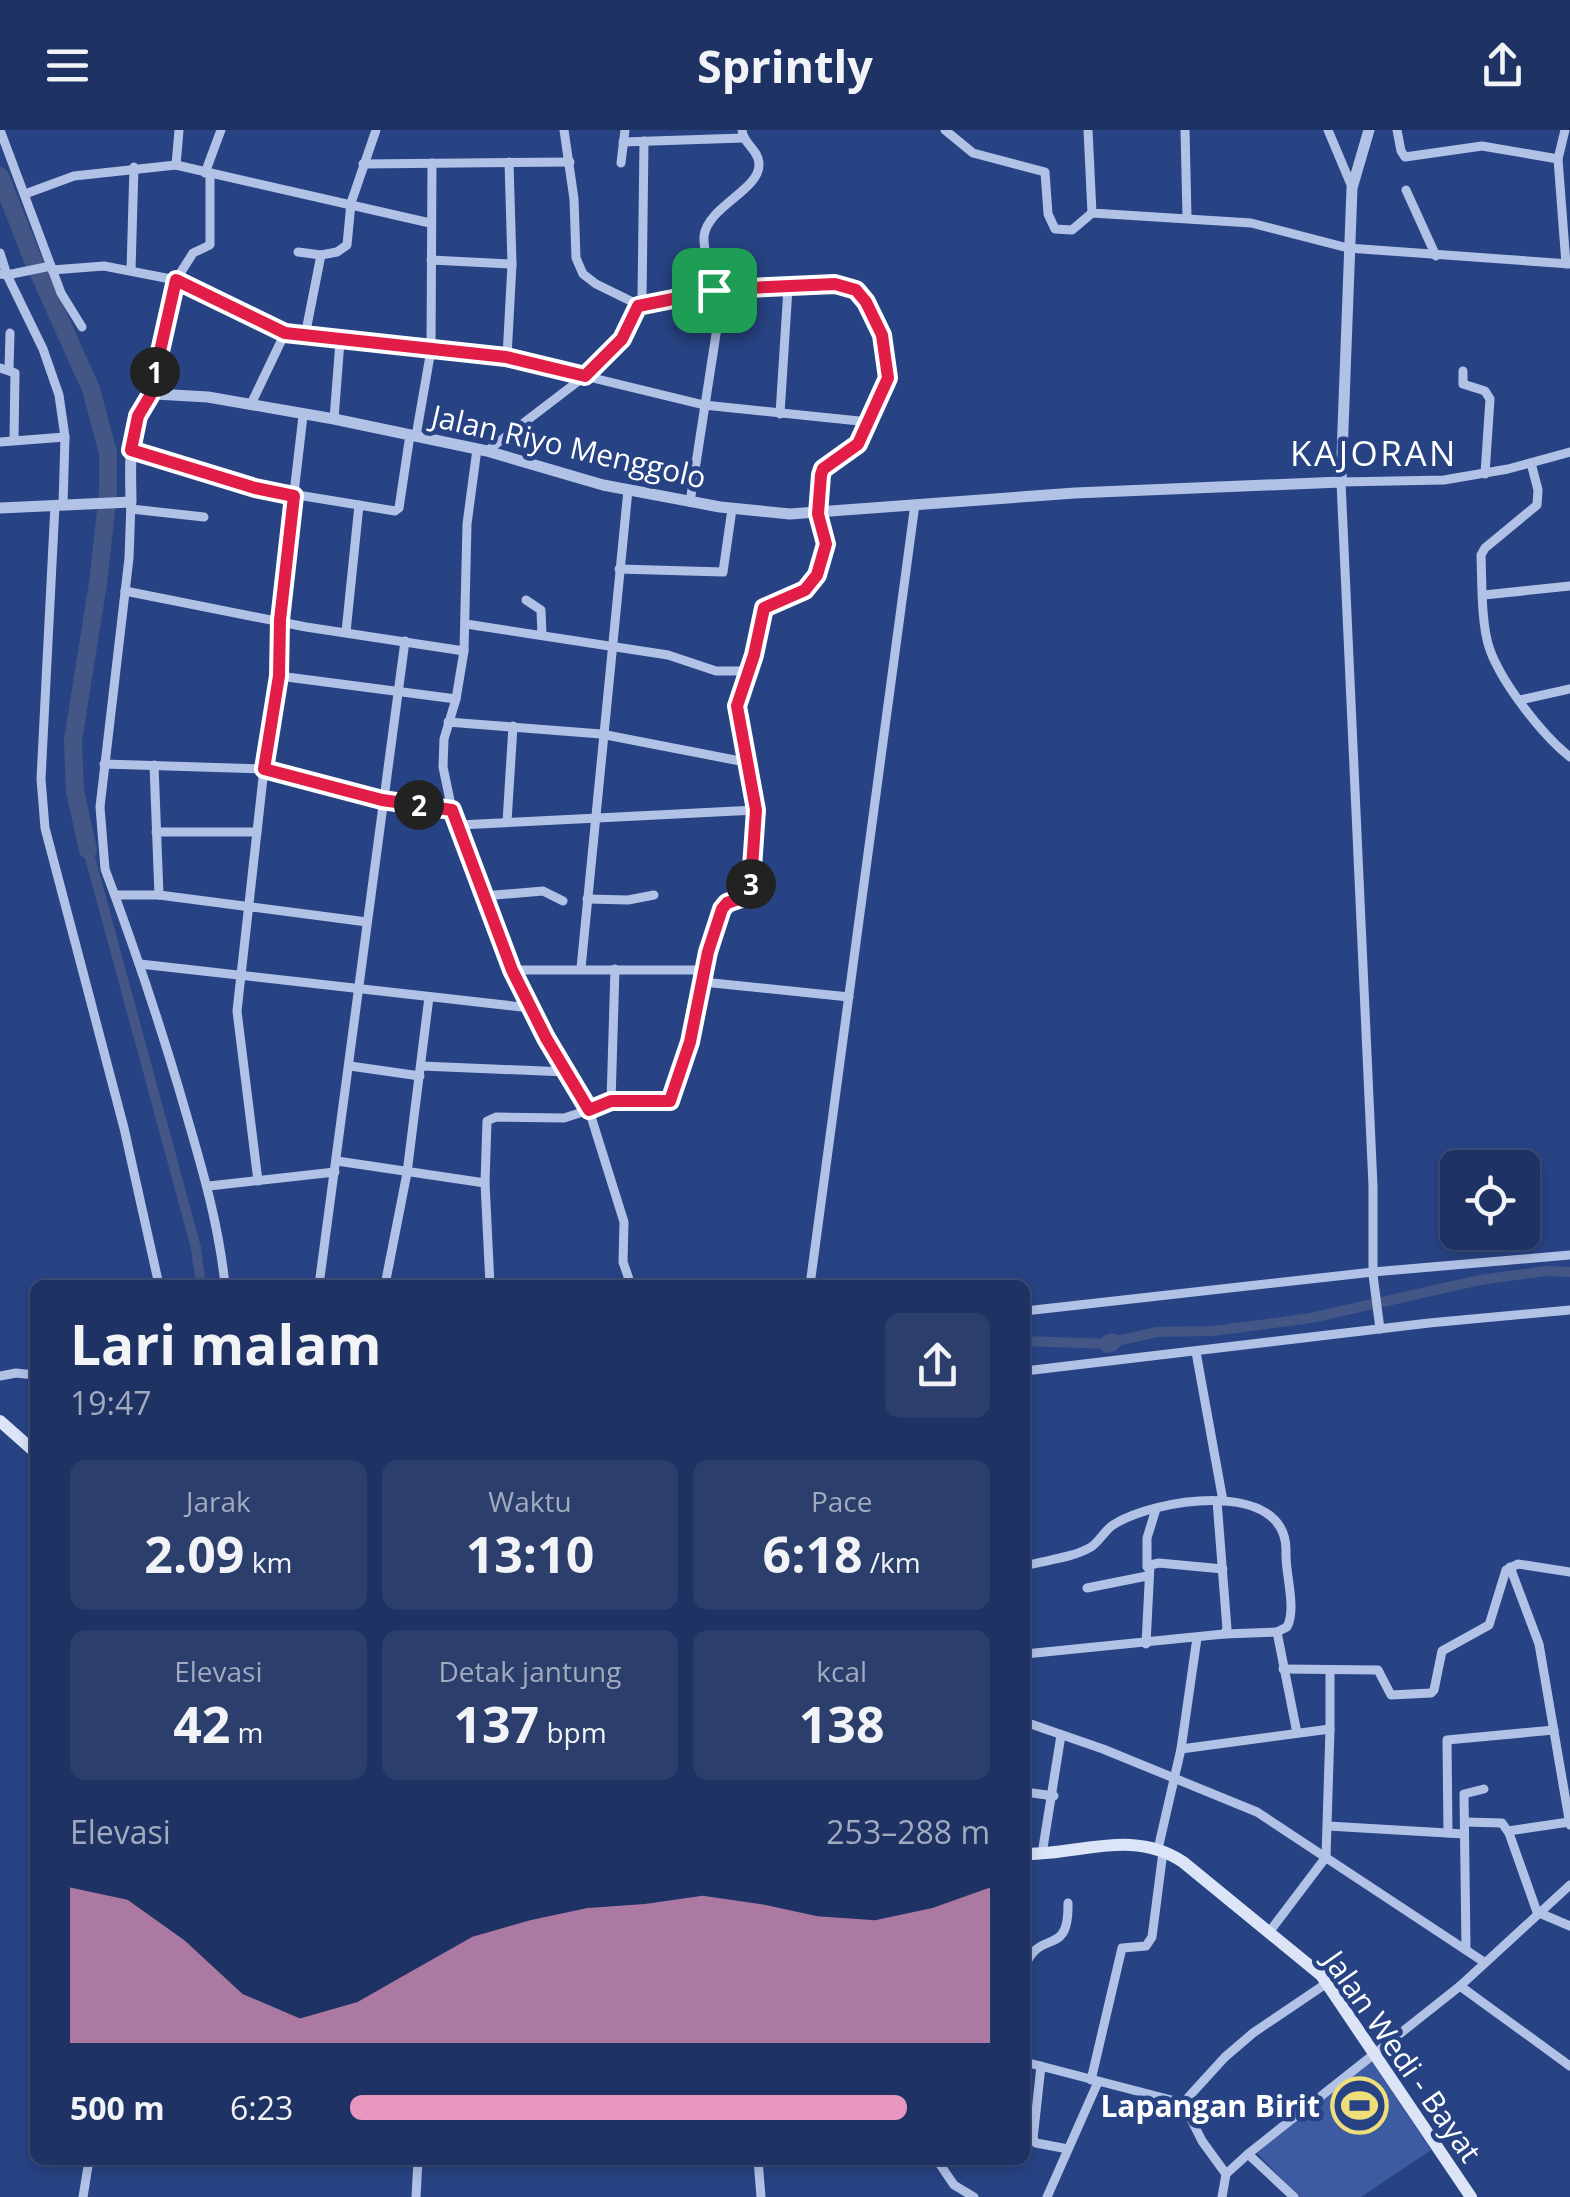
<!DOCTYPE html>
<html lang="id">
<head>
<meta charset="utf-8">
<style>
	:root { --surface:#1e3263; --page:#2b3e6c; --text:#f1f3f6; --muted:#a1aabe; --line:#3c4d78; --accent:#e797bd }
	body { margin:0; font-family:"Open Sans",sans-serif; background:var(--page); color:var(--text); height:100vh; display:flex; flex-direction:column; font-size:38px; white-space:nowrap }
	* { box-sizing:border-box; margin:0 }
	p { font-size:32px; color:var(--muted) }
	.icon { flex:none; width:55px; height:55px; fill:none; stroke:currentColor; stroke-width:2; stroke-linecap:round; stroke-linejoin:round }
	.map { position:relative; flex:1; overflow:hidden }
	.details { position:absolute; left:30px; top:1150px; width:1000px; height:885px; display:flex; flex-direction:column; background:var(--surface); border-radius:15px; box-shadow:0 5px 15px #0003,0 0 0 2px var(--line) }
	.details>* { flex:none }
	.tools { position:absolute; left:1440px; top:1020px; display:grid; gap:20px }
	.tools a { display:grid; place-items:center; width:100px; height:100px; border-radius:15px; background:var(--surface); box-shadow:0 5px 15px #0003,0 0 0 2px var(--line); font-size:50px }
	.pin { position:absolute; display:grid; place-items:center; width:85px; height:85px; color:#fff; margin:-42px; border-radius:20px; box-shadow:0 5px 15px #0006 }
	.km { position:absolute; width:50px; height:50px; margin:-25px; border-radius:50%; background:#222; color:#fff; font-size:28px; line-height:50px; text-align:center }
	.round { display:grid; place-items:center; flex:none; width:105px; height:105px; border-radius:15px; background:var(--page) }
	.head { display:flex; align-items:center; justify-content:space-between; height:170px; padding:0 40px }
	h1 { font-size:55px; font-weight:700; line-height:75px }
	.metrics { display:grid; grid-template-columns:repeat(3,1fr); gap:15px; height:170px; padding:10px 40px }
	.metrics div { display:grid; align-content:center; border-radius:15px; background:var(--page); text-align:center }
	.metrics b { font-size:50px; font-weight:700 }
	.metrics small { font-size:28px; font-weight:400 }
	.metrics p { font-size:28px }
	.chart { height:280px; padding:20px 40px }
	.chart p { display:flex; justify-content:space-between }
	.chart svg { width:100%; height:180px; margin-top:10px; fill:var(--accent); opacity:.7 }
	ul { padding:0 40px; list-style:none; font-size:32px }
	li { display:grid; grid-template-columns:160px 120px 1fr; align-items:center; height:75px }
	li i { height:25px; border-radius:12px; background:var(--accent) }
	header { display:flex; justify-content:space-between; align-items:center; height:130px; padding:0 40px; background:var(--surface); font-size:45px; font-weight:700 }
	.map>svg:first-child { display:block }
</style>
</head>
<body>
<header><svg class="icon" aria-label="menu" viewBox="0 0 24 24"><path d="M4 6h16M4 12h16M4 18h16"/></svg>Sprintly<svg class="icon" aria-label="share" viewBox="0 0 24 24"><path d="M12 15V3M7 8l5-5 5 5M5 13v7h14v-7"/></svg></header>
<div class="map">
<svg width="1570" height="2067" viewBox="0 0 1570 2067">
	<rect width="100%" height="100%" fill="#284384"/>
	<path fill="#3d5ba1" d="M1372,1931l59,89 -70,47h-62l-42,-44z"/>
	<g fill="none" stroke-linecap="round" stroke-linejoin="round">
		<g stroke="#435686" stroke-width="10">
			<path d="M88,720l108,398 5,37"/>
			<path d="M1025,1211l83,3"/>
			<path d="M1112,1212l45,-10 56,-1 98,-13 169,-38 66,-9 24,1"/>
		</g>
		<g stroke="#435686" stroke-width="18">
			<path d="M0,46l33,84 58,129 17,64v40l-10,90 -25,157 2,51 13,59"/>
			<path d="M1108,1214l4,-2"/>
		</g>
		<g stroke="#b2c2e7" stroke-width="9">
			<path d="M0,0l61,163 21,34"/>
			<path d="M945,0l28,23 72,19 3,42 7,15 17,1 20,-17"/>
			<path d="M1088,0l4,83 159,10 97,25 222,16"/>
			<path d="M1185,0l2,86"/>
			<path d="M1328,0l24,57"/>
			<path d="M1397,0l4,21 4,6 77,-11 76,13 7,-29"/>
			<path d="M623,12l120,-4"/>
			<path d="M1558,29l8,105"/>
			<path d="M621,33l4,-33"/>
			<path d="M363,34l207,-2"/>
			<path d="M176,35l3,-35"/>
			<path d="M205,43l16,-43"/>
			<path d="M1406,60l30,66"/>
			<path d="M25,64l49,-18 102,-11 254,58"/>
			<path d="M298,122l23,3"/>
			<path d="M0,123l7,22 44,-9"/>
			<path d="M431,130l81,4"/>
			<path d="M52,140l52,-4 72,14 109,53 222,24 197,48 165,17"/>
			<path d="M131,140l3,-103"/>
			<path d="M0,144l7,1 36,74 16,46 6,42 -2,68"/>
			<path d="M714,160c-3,-17 -11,-37 -10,-54 4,-30 56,-46 55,-72 0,-14 -16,-20 -17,-34"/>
			<path d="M305,206l16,-81 16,-3 10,-7 4,-42 25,-73"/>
			<path d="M507,227l5,-93 -3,-102"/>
			<path d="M0,238l15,5 -1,66"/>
			<path d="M9,240l1,-37"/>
			<path d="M1463,241v13l22,7 5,8 -5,75"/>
			<path d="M150,265l26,-115 17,-27 17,-8v-70"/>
			<path d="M251,274l34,-71"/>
			<path d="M780,284l8,-126"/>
			<path d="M334,289l6,-78"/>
			<path d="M416,306l15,-86 1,-187"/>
			<path d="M0,312l65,-5"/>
			<path d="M477,319l-10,75 -3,127 -8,48 -12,40 -1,28 9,43 60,160 34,68 43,72 22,-9h58c23,-30 30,-108 39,-146 3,-14 9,-29 14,-43 3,-11 8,-8 17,-13 16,-10 16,-39 17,-56 2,-46 -21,-90 -19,-135 1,-18 11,-34 16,-51 4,-14 2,-31 8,-45 9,-18 39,-13 51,-29 29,-38 -7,-72 9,-109 7,-15 26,-16 35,-28 11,-13 30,-53 32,-69 4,-31 -13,-79 -42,-91l-123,3 -82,17 -45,-22 -13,-10 -7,-16 -2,-59 -10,-69"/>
			<path d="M131,320l124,38 140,23 4,-3 11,-73"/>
			<path d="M487,321l98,-75 41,-42 16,-35 2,-158"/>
			<path d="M1531,333l7,27 -1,15 -52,43 -4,7c1,27 0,71 9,95 12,33 52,85 80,107"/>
			<path d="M131,372l-2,56 -29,249 5,62c27,72 52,146 74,220 19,66 39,128 46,196"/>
			<path d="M690,372l33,-213"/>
			<path d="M55,375l-14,274 4,49 79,300 35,157"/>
			<path d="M131,379l73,8"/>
			<path d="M619,439l104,3 9,-63"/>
			<path d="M125,461l181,36 158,24"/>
			<path d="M1484,465l86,-9"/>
			<path d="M526,470l15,10 1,25"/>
			<path d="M466,494l202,31 48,16h31"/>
			<path d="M346,502l13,-127"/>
			<path d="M279,546l177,23"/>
			<path d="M1520,570l50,-11"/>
			<path d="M448,592l153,12 144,28"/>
			<path d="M104,634l160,5 118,31 70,10"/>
			<path d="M154,635l5,130"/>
			<path d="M507,692l6,-96"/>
			<path d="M459,695l297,-15"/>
			<path d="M156,702h101"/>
			<path d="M115,765h44l208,27"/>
			<path d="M483,766l60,-5 20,10"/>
			<path d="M587,769l41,1 26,-5"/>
			<path d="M140,834l391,44"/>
			<path d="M581,838l47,-478"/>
			<path d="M512,840h193"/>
			<path d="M703,852l146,15"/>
			<path d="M350,936l70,10"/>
			<path d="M422,936l144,6"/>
			<path d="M611,971l4,-132"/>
			<path d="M337,1031l148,22"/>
			<path d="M258,1051l-21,-170 27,-242 15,-93v-55l24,-205"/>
			<path d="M209,1056l126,-14"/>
			<path d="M319,1155l86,-644"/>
			<path d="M385,1155l22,-112 22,-176"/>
			<path d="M490,1155l-5,-102 2,-62 9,-4 68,1 25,-8 35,112 -1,40 8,23"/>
			<path d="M810,1155l105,-781"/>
			<path d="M1025,1181l348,-39 197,-17"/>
			<path d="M1380,1199l-7,-54v-89l-32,-704 103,-2 64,-11 62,-17"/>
			<path d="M1196,1222l27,149"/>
			<path d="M1025,1241l404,-48 141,-13"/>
			<path d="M0,1246l16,-3 19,2"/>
			<path d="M1025,1436c20,-6 48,-8 66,-19 9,-6 13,-16 22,-22 40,-26 175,-48 173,27 -1,22 11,56 1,75l-10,5 20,101"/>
			<path d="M1147,1437v-29l9,-29"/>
			<path d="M1510,1437l29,77 31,181"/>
			<path d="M1087,1458l60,-12"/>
			<path d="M1224,1504l53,-2"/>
			<path d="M1146,1514l4,-79 9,-2 64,6"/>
			<path d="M1025,1524l199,-20 3,-5 -10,-128"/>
			<path d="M1283,1539l95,1 13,25 40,-2 3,-3 8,-39 47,-26 17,-55 12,-6 52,8"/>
			<path d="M1330,1540v59"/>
			<path d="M1025,1592l78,27 154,63 227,150"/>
			<path d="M1181,1619l149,-20 -4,128 -56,74"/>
			<path d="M1025,1662l29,4"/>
			<path d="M1465,1692l37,1 7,10 28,79 33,14"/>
			<path d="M1328,1696l136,8"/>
			<path d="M1508,1701l61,-9"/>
			<path d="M1448,1703l-1,-93 107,-10"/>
			<path d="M1158,1719l23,-100 16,-111"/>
			<path d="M1042,1724l19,-119"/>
			<path d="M1466,1818l-2,-154 20,-5"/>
			<path d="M1025,1836c16,-39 44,-7 43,-63"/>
			<path d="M1460,1856l110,80"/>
			<path d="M1025,1932l158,41"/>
			<path d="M1041,1936l-8,73 3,4 32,6"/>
			<path d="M1091,1950l31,-132 24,-2 6,-9 11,-85"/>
			<path d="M1248,2024l46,43"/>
			<path d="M758,2030l3,37"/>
			<path d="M937,2030l17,25 20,12"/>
			<path d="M1226,2044l-24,-33 -19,-38 42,-46 28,-24 74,-50"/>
			<path d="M83,2067l6,-37"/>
			<path d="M416,2067l2,-37"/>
			<path d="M1047,2067l51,-115"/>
			<path d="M1222,2067l4,-23 22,-20 212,-168 110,-101"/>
		</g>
		<path stroke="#b2c2e7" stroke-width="11" d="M0,378l131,-6c0,-29 -6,-93 24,-108l53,3 126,22 153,32 116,34 117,22 70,7 285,-21 266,-11 11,-294 17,-58"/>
		<g stroke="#dce4f7" stroke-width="12">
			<path d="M0,1291l35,31"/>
			<path d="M1025,1724c55,1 107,-26 158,8l138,113 150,222"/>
		</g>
	</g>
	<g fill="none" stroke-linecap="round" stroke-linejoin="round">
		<defs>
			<path id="route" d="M176,150l109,53 221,24 79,19 37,-37 16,-33 85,-17 112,-5 21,6 10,12 16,33 6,43 -30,66 -35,25 -2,6 -3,39 8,30 -9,31 -12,15 -41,18 -10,47 -17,51 19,104 -5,72 -10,16 -14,5 -5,6 -14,43 -18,90 -20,59h-59l-22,9 -43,-72 -34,-68 -60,-160 -70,-10 -118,-31 15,-93 1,-56 14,-124 -39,-8 -124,-38 7,-34 12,-20z"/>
		</defs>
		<use href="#route" stroke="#fff" stroke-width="20"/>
		<use href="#route" stroke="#e11d48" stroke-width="12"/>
	</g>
	<defs>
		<symbol id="stadium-ring" viewBox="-11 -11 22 22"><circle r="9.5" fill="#284384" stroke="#efde79" stroke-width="1.5"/><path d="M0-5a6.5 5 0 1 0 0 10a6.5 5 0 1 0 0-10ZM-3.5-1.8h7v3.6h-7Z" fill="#efde79"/></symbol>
	</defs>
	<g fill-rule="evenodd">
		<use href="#stadium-ring" x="1328" y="1944" width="63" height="63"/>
	</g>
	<g text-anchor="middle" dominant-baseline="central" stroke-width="9" stroke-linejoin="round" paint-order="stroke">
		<g font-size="30" fill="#fff" stroke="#284384">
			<text transform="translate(569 316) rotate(13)">Jalan Riyo Menggolo</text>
			<text transform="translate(1403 1926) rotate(55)">Jalan Wedi - Bayat</text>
		</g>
		<g font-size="30" font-weight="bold" fill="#fff" stroke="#284384" text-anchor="end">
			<text x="1320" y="1975">Lapangan Birit</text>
		</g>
		<g font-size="35" letter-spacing="2.5" fill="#fff" stroke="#284384">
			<text x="1374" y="322">KAJORAN</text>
		</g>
	</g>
</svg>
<div class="tools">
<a><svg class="icon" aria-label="locate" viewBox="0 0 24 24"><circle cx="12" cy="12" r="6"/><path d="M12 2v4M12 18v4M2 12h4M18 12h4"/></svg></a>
</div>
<div class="pin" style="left:714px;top:160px;background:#1e9e55"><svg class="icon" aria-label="arrive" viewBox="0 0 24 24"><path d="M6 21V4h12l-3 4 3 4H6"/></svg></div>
<b class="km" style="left:155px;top:242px">1</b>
<b class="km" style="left:419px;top:675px">2</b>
<b class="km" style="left:751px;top:754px">3</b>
<section class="details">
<div class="head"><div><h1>Lari malam</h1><p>19:47</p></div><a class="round"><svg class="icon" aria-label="share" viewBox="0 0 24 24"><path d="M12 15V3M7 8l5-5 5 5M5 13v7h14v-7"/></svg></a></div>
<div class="metrics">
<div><p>Jarak</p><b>2.09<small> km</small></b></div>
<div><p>Waktu</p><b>13:10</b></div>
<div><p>Pace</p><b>6:18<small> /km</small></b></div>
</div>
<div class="metrics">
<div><p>Elevasi</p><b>42<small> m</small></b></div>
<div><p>Detak jantung</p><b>137<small> bpm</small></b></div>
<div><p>kcal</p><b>138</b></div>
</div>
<div class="chart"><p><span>Elevasi</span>253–288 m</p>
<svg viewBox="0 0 160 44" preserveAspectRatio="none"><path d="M0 44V6L10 9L20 19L30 32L40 38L50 34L60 26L70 18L80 14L90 11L100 10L110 8L120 10L130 13L140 14L150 11L160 6V44z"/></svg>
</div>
<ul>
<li><b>500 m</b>6:23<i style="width:87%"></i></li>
</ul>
</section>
</div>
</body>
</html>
